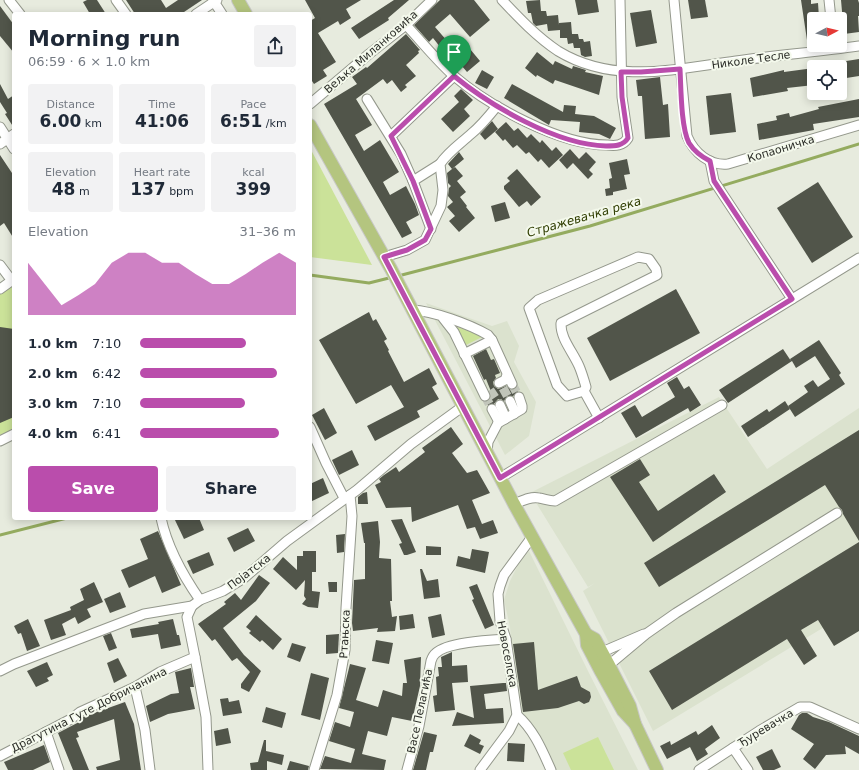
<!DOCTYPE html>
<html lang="en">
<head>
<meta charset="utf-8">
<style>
	:root { --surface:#fff; --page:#f2f2f3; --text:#1f2937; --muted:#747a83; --accent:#ba4dac }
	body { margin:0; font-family:"DejaVu Sans",sans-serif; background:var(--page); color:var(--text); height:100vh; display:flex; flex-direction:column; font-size:15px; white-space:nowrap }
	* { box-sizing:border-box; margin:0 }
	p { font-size:13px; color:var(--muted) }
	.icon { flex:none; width:22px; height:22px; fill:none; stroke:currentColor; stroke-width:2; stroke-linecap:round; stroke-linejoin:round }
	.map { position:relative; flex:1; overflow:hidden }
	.side { position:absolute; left:12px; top:12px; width:300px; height:508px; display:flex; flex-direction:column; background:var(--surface); border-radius:4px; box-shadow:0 2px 10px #0003 }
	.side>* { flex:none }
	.needle { width:26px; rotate:83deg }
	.buttons { position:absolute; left:807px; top:12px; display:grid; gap:8px }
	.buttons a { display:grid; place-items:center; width:40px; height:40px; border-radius:4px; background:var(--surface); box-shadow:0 2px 10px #0003; font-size:20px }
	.pin { position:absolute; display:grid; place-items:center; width:34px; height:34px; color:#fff; margin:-41px -17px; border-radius:50% 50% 50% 0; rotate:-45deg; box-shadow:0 0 4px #0007 }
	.pin .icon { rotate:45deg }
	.round { display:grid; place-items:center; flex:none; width:42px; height:42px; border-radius:4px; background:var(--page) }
	.overview { display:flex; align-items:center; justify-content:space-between; height:68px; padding:0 16px }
	h1 { font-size:22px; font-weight:600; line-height:30px }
	.figures { display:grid; grid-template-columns:repeat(3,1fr); gap:6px; height:68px; padding:4px 16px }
	.figures div { display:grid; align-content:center; border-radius:4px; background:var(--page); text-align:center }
	.figures b { font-size:17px; font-weight:600 }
	.figures small { font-size:11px; font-weight:400 }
	.figures p { font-size:11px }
	.chart { height:112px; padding:8px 16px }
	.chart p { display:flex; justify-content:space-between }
	.chart svg { width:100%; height:72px; margin-top:4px; fill:var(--accent); opacity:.7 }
	.button { display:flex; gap:8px; margin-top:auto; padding:8px 16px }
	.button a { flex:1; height:46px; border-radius:4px; background:var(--accent); color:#fff; font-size:16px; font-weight:600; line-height:46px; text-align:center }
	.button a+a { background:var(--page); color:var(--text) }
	ul { padding:0 16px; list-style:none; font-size:13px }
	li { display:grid; grid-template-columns:64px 48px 1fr; align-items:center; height:30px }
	li i { height:10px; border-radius:5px; background:var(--accent) }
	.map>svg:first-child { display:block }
</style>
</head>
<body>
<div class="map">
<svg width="859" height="770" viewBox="0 0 859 770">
	<rect width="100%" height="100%" fill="#e7ebde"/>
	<g fill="#dbe2ce">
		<path d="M426,303l66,23 15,-5 12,25 -5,16 22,40 -7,34 -24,19z"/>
		<path d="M719,397l48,72 92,-61v198l-206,125 -70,-140 12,-8 -7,4 -58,-94z"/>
		<path d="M529,551l60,122 49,97h-83l-15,-30 -19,-25 -9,-64 -2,-24 -6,-27 6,-19 11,-22z"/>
	</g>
	<g fill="#cbe299">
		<path d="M310,148l62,117 -62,-8z"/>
		<path d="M12,287l2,1v141l-14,6v-141z"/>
		<path d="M458,327l23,9 1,1 -16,8 -9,-17z"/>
		<path d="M598,737l16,33h-43l-8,-17z"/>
	</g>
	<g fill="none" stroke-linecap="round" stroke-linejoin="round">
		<g stroke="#94ab5f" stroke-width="3">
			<path d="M310,275l59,8 24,-6"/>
			<path d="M398,276l192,-50 269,-82"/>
			<path d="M0,535l67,-17"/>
		</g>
	</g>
	<g fill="#51554a">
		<path d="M87,0h10l9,14h-16l-7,-12z"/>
		<path d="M126,0h35l5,8 12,-8h24l-21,14h-46z"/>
		<path d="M305,0h56l-15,9 5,9 -11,7 -2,-4 -20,12 18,29 -13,8 4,6 -13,8 -4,-6v-57l5,-3z"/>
		<path d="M394,0h15l-21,18 1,2 -30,19 -8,-11z"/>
		<path d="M440,0h34l16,20 -20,17 -20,-23 -15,13 13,15 4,-3 13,15 5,-5 10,12 -13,11 -11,-13 -4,3 -19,-24 -4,4 -15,-17z"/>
		<path d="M540,0l1,11h5l1,5 11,-1 1,10v-2l12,-1 1,12h6l1,5h4l1,3 6,-1 2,15 -7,1 -4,-2 -1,-7h-6l-1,-5 -5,1 -1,-6h-7v-8l-12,1 -1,-7 -11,2 -3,-3 -2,-10h-3l-2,-12z"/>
		<path d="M575,0h22l2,12 -21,3z"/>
		<path d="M688,0h17l3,17 -17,2z"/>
		<path d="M801,0h10v4l7,-1 1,15h-5v21l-7,1z"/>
		<path d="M841,0h17l1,3v13h-1l1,16 -15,2z"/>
		<path d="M0,6l14,19v28l-14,-17z"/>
		<path d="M651,10l6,33 -21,4 -6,-34z"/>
		<path d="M406,34l14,16 -2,1 1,2 -13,12 10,11 -11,9 2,2 -6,5 -9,-12 -5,4 -4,-5 -27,20 16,26 -17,10 9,16 16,-11 19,32 -16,10 7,13 16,-9 9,18 4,11 -13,7 6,11 -10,5 -78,-134 33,-20 -5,-7 14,-10 1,1z"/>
		<path d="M537,52l16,13 2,-4 17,8 1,-3 13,4 -1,2 18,4 -4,19 -44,-15 -2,4 -16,-9 -1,2 -11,-9z"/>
		<path d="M859,59v17l-19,3v-17z"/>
		<path d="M814,68v17l-27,3 1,3 -35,6 -3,-19 34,-8v2z"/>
		<path d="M482,70l12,7 -7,12 -12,-6z"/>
		<path d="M660,77l3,28 5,-1 2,33 -25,2 -3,-43h-4l-2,-16z"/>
		<path d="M0,84l8,15 6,-4v33l-9,-14 2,-1 -7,-11z"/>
		<path d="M512,84l51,28 1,-7 12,1 -1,8 19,2 22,12 -6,11 -11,-5 -20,-2 1,-10 -29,-2 -2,5 -45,-27z"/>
		<path d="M461,89l12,11 -9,9 6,7 -17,16 -12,-13 18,-17 -5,-6z"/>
		<path d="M731,93l5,39 -26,3 -4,-39z"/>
		<path d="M859,99v18l-46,7 1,6 -55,10 -2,-16 20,-4 -1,-4 13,-3 1,4 29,-8 -1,-2z"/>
		<path d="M492,121l6,8 -13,11 -5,-6z"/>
		<path d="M506,122l8,9 4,-3 9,10 4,-4 9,9 2,-3 10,11 4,-4 7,8 -14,13 -8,-9 -3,3 -9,-10 -3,2 -9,-9 -4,3 -8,-9 -2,2 -8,-9z"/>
		<path d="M570,149l9,10 7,-7 10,10 -7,8 4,4 -5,5 -15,-16 -6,6 -8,-9z"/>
		<path d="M459,152l5,7 -12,10 3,-2 8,9 -6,5 9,11 -6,5 7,9 -1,1 9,11 -16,14 -10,-11 6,-5 -8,-9 6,-5 -5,-6 1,-8 2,-2 -3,-3 -1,-10 5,-4 -4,-5z"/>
		<path d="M0,155l14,21v63l-10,-16 -4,3z"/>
		<path d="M627,159l3,15 -6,1 3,14 -14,3v3l-7,1 -1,-7 5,-1 -1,-9 3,-1 -3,-15z"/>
		<path d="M517,169l24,28 -10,9 -4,-5 -8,6 -15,-18v-3l6,-5 -3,-3z"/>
		<path d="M818,182l35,55 -41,26 -35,-55z"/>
		<path d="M505,202l5,16 -15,4 -4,-16z"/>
		<path d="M676,289l24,44 -90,48 -23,-43z"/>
		<path d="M369,312l4,9 3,-2 11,20 -3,2 5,9 -1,1 16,31 25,-14 8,16 -5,3 7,12 -22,12 3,6 -45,24 -8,-15 37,-19 -13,-22 -35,19 -37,-64z"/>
		<path d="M0,327l14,2v88l-14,6z"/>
		<path d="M819,340l22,33 -2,2 6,9 -50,33 -7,-11 20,-14 -4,-6 9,-6 5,7 12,-8 -15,-23 -19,12 -4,-7 -64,42 -9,-13 64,-41 8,12 -1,-2z"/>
		<path d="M486,349l5,11 3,-1 6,14 -5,2 1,3 -3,4 1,4 4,3 8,-3 5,4 5,-2 2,3 -5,5h-6l-3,5 -6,-2 -4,5 -6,1 -2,-3 4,-3 2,-5 -6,-15 -2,1 -11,-24z"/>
		<path d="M677,377l7,12 5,-3 12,19 -11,7 -2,-4 -52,30 -15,-25 14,-8 7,12 33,-20 -8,-14z"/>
		<path d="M785,401l5,8 -42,28 -7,-11 26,-17 2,3z"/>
		<path d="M324,408l13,25 -12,7 -13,-25z"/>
		<path d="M451,427l12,17 -11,9 15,20 10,-3 13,23 -18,7 10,24 11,-4 5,13 -18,6 -5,-12 -8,2 -9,-24 -46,17 -1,-15 -25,1 -11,-23 6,-3 -2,-3 5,-4 12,-8 3,5 26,-20 -3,-4z"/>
		<path d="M859,430v111l-16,-27 -1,-4 -3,-3 -14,-22 -166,102 -15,-24z"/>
		<path d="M352,450l7,15 -20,10 -7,-15z"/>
		<path d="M640,459l10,16 -11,7 19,29 56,-37 12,18 -73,50 -43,-65z"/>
		<path d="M323,478l6,15 -19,9v-18z"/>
		<path d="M367,492l1,12h-10v-7l5,-4z"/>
		<path d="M174,518h25l5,12 -20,9z"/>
		<path d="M402,519l14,33 -9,3h-3l-5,-11 3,-1 -11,-23z"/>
		<path d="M378,521l2,21 -1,16 12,1 1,42h-2l2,16 5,-1 -2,15 -18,1 1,-4 -25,3 -1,-8 2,-43 11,-1v-36h-1l-3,-20z"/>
		<path d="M248,528l7,13 -21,11 -7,-14z"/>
		<path d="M158,531l23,54 -19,8 -7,-17 -26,12 -8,-18 27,-11 -8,-20z"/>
		<path d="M345,534l-1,18 -7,1 -1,-18z"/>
		<path d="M859,542v89l-25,15 -16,-26 -17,10 16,26 -13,9 -17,-26 -115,71 -23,-39z"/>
		<path d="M426,546l15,1v8h-15z"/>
		<path d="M472,549l17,3 -4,21 -29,-7 2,-10 12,3z"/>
		<path d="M303,551h13v21h-4v19l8,1 -2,16 -10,-1 -6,-3 4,-5 -2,-3 1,-16 -9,10 -23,-21 10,-12 14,13v-14h6z"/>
		<path d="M209,552l5,13 -21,9 -6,-13z"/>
		<path d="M420,569h2l5,12 11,-2 2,18 -16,2z"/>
		<path d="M259,575l11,8 -14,18 -33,27 21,27 17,16 -12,21 -8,-4v-4l9,-12 -13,-14 -5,3 -17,-22 -3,2 -14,-17 28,-20 -2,-2 11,-9 6,7z"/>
		<path d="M94,582l9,20 -16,7 4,8 -13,7 -3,-7 -13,7 4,11 -15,5 -7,-20 27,-10 -1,-3 14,-7 -4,-11z"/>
		<path d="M328,582h9v10h-8z"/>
		<path d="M477,584l17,41 -9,4 -13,-29 2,-1 -5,-12z"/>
		<path d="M120,592l6,15 -16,6 -6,-14z"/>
		<path d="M413,614l2,14 -15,2 -1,-14z"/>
		<path d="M441,614l4,21 -13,3 -4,-21z"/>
		<path d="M256,615l26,24 -9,11 -11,-10 -2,2 -11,-9 2,-2 -5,-4z"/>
		<path d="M28,619l12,27 -13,5 -6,-18 -3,1 -4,-8z"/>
		<path d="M173,619l4,16h2l2,10 -20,4 -3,-15 -26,4 -2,-9 29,-5 -1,-2z"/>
		<path d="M111,633l6,15 -8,3 -6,-15z"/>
		<path d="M339,634l-1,19 -12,1v-19z"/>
		<path d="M376,640l17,3 -4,21 -17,-3z"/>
		<path d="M534,642l4,48 39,-14 4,11 9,5 1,5 -2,5 -5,2 -5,-3 -21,7 -35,4 -10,-68z"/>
		<path d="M292,643l14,4 -6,15 -13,-5z"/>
		<path d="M452,652v14l15,-1 1,17 -16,1 3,27 -20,2 -2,-16 4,-1 -1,-18 3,-1 -1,-9h4l-1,-10z"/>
		<path d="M421,657l-1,29 -8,35 -20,-4 -5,19 -19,-5 -6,23 24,6 -2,10 -64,-1 5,-13 26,7 4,-14 -26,-8 6,-19 15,5 4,-15 -15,-4 11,-44 16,4 -10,32 22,7 5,-17 19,6 1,-13h4l-3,-23z"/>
		<path d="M118,658l9,18 -13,7 -7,-20z"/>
		<path d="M47,662l6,13 -6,3 2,3 -13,6 -9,-16z"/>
		<path d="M191,668l3,19h-4l5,22 -27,5 -18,8 -4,-16 25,-12 8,-1 -4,-21z"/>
		<path d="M311,673l18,5 -9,42 -19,-5z"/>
		<path d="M503,683h3l1,8 -23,3 2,15 17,-1 1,15 -52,3 5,-14 17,6 -4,-32z"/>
		<path d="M228,698l1,4 10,-2 3,13 -19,3 -3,-17z"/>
		<path d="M125,702l9,22 7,46h-44l-1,-3 24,-7 -6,-41 -37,13 2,5 -3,1 13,32h-16l-15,-37 23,-12v-2l2,-2z"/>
		<path d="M266,707l20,6 -4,15 -20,-6z"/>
		<path d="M802,713h5l6,4 16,5 30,14v18l-14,-8 1,8 -20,1 -11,14 -12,-10 11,-15 -23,-15 8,-14z"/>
		<path d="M712,725l8,13 -15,11 3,5 -11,7 -7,-14 -23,12 -7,-13 10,-5 1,4 25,-14 2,4z"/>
		<path d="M228,728l3,15 -15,3 -2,-15z"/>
		<path d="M424,732l13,3 -4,17h-3l-4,18h-13z"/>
		<path d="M470,734l11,6 -2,4 5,2 -4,8 -16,-8z"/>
		<path d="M264,740h2v11l18,4 -2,10 -15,-4v9h-16l-1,-7 8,-1z"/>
		<path d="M508,743l17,1 -1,18 -17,-1z"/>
		<path d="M44,745l6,17 -17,8h-25l-4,-8z"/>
		<path d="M772,749l9,18 -7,3h-11l-7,-13z"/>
		<path d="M290,761l19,5 -1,4h-21z"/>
	</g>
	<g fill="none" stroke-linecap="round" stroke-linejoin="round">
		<g stroke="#c1c5ba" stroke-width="9" stroke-dasharray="9 4.5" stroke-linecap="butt">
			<path d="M512,384l7,13"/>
			<path d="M503,388l7,13"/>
			<path d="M490,390l10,15"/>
			<path d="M485,396l7,13"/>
		</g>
		<defs>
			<g id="minor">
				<path d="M9,0l11,14"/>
				<path d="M116,0l10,14"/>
				<path d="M213,0l9,14"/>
				<path d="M502,0c17,18 35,37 56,51 56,34 117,18 178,10 41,-6 82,-9 123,-15"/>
				<path d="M674,0l13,136c7,17 23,30 41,28l131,-39"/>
				<path d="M829,0l2,19"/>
				<path d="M196,14l21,-14"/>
				<path d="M406,25c16,17 31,36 48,51 35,30 106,69 153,69 8,1 16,1 21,-7l-6,-41 -2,-97"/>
				<path d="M367,99l34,55 12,27 18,48"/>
				<path d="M310,104l59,-50 37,-29 26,-25"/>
				<path d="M0,127l14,22"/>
				<path d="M391,136l63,-60"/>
				<path d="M0,144l14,-10"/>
				<path d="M710,161l4,20 78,118"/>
				<path d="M413,181l27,-17"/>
				<path d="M384,257l23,-7 18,-10 16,-34 2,-16 -3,-26c8,-12 20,-20 31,-30 10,-8 18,-18 26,-28"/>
				<path d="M638,257l11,2 7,10 1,6 -96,48c-1,15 12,29 18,43 3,7 5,14 7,21l-2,4 -17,5 -10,-11 -28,-77 9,-8z"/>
				<path d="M0,265l12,16"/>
				<path d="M0,289l14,-10"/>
				<path d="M412,310c21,1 57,14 76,25l4,5 20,44"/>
				<path d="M443,318l11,14 31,64"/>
				<path d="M464,354l28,-14"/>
				<path d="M499,383l6,-3 2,-5"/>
				<path d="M584,391l15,27"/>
				<path d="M510,401l4,9v4"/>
				<path d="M500,405l5,11v3"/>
				<path d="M492,409l6,11v3"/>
				<path d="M310,427l16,36 18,35"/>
				<path d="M0,441l14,-7"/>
				<path d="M487,452l1,-10 10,-19 24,-14v-3l-3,-9"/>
				<path d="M500,478l359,-220"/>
				<path d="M514,504c8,-3 16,-8 25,-6 6,1 10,3 16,3l167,-96"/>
				<path d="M161,518c6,28 23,59 39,82"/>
				<path d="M602,652l42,-18"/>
				<path d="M195,657l11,60 2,53"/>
				<path d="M609,665l37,-31 30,-21 161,-100"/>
				<path d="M0,671l14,-7 130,-50 48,-8 8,-6 23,-9 21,-13 43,-37 70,-51 54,-46 51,-37"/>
				<path d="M135,687l10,43 5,40"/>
				<path d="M517,715c17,15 25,35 34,55"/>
				<path d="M46,732l13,38"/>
				<path d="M733,748l15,22"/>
				<path d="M0,756l71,-37 9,-7 55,-25 25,-15 35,-15 -8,-40 5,-11"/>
				<path d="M314,770l23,-75 8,-45 1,-42 6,-92 -2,-21"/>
				<path d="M407,770l12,-44 12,-65c1,-3 2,-6 5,-8 11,-11 54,-13 70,-14"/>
				<path d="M480,770l29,-39 8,-16 -11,-76 -6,-18 -2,-27 2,-8 4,-11 28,-38"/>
				<path d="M699,770l60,-39 41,-24h10l49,22"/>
			</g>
			<g id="major">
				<path d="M238,0l8,14"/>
				<path d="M310,125l81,144 123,235 72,130 1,11 13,25 23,41 12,13"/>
				<path d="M586,634l9,5 14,26 21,41 5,18 22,46"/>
			</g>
		</defs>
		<use href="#minor" stroke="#94988c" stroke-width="11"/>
		<use href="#major" stroke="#c8c8c7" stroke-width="14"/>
		<use href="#minor" stroke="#fff" stroke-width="9"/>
		<use href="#major" stroke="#b4c57f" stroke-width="12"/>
	</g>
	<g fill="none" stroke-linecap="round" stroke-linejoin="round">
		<defs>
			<path id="route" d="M680,69c1,19 1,59 9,74 5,8 13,14 21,18l4,20 78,118 -292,179 -116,-221 23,-7 18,-10 6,-11 -18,-48 -22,-45 63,-60c37,30 103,69 152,70 9,0 17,0 22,-8l-6,-41 -1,-25h20z"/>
		</defs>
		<use href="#route" stroke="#fff" stroke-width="8"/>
		<use href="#route" stroke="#ba4dac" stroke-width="5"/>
	</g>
	<g text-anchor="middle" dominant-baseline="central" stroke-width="4" stroke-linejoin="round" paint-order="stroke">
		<g font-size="11" fill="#2b2d28" stroke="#f4f9ec">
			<text transform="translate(371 52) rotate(-41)">Вељка Миланковића</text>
			<text transform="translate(751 60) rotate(-8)">Николе Тесле</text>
			<text transform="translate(781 149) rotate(-17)">Копаоничка</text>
			<text transform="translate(249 572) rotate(-37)">Појатска</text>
			<text transform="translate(345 634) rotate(-87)">Ртањска</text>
			<text transform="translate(507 654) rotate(79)">Новоселска</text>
			<text transform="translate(89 710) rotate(-27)">Драгутина Гуте Добричанина</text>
			<text transform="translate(420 711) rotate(-78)">Васе Пелагића</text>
			<text transform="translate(766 728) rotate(-31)">Ђуревачка</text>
		</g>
		<g font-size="12" font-style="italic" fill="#303e02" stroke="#f4f9ec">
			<text transform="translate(584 217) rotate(-16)">Стражевачка река</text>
		</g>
	</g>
</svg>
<div class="buttons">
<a><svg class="needle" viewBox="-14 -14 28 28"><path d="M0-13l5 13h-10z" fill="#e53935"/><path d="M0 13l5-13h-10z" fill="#747a83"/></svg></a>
<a><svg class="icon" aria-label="locate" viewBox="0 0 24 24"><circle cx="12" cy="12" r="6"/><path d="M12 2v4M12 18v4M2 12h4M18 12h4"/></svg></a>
</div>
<div class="pin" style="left:454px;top:76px;background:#1e9e55"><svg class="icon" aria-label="arrive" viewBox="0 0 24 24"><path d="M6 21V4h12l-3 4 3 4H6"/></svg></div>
<section class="side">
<div class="overview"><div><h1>Morning run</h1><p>06:59 · 6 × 1.0 km</p></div><a class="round"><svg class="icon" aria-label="share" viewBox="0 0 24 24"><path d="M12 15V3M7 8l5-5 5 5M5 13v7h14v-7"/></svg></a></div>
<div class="figures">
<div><p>Distance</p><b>6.00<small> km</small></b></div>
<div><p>Time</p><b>41:06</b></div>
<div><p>Pace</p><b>6:51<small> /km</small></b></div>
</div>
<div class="figures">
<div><p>Elevation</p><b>48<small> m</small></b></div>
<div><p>Heart rate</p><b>137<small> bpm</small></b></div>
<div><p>kcal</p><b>399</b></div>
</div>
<div class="chart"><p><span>Elevation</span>31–36 m</p>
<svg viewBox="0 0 160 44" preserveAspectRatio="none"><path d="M0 44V12L10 25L20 38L30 32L40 25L50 12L60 6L70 6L80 12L90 12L100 19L110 25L120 25L130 19L140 12L150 6L160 12V44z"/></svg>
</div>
<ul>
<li><b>1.0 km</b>7:10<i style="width:68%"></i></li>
<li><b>2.0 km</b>6:42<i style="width:88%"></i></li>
<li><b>3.0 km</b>7:10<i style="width:67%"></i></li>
<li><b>4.0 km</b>6:41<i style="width:89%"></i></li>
</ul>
<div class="button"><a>Save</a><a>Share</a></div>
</section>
</div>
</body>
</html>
